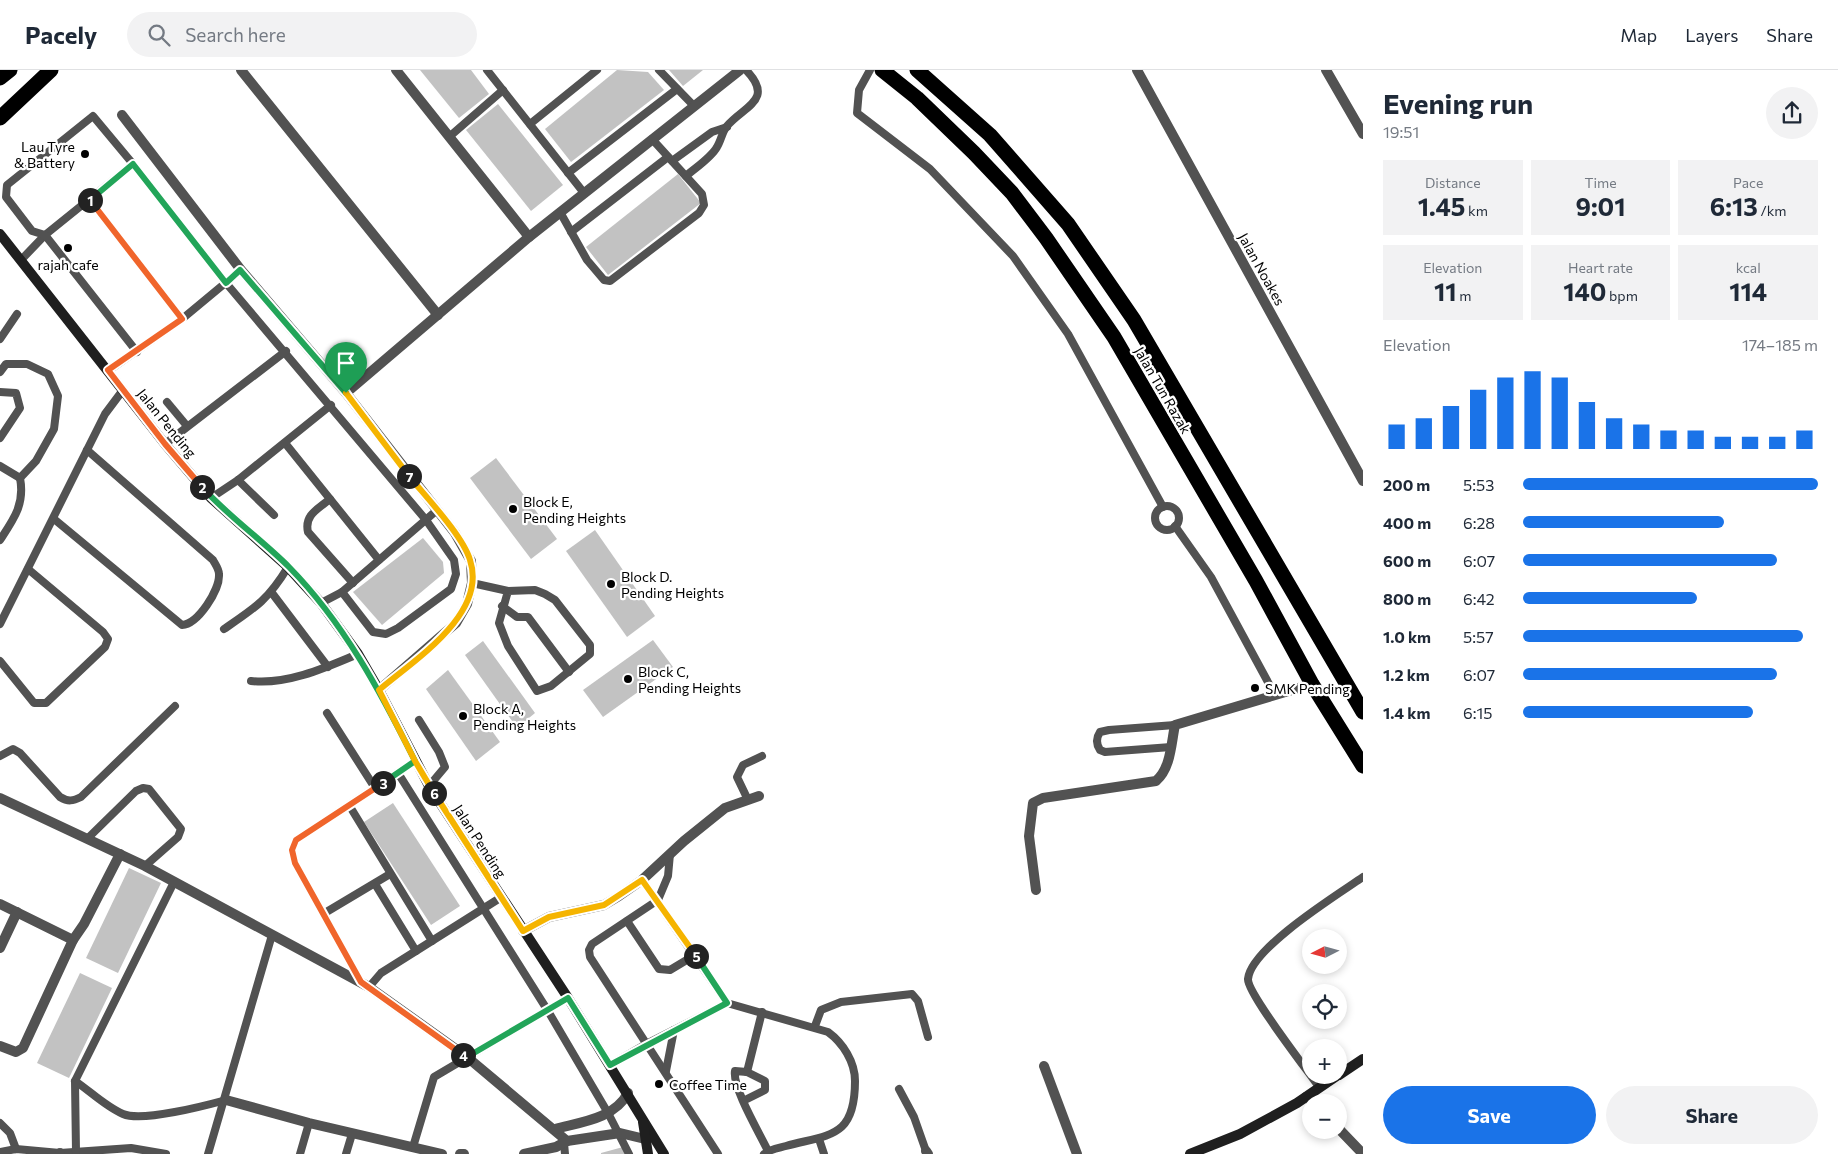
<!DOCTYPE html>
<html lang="en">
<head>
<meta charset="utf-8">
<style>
	:root { --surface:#fff; --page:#f2f2f3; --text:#1f2937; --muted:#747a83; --line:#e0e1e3; --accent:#1a73e8 }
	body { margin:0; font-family:Commissioner,sans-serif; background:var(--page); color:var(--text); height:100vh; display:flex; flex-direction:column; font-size:19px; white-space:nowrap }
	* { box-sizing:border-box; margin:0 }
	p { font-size:16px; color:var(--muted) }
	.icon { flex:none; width:28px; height:28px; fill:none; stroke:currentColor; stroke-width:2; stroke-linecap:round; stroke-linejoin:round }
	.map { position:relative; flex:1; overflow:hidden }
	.panel { display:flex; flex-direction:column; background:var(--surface); width:475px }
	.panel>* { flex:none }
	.needle { width:32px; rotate:264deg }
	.tools { position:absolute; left:1302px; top:859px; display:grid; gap:10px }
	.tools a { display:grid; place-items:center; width:45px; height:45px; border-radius:50%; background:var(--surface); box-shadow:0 2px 8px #0003; font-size:25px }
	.pin { position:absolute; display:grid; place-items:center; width:42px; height:42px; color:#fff; margin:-51px -21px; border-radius:50% 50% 50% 0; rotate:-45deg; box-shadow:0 0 5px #0007 }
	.pin .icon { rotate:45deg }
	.km { position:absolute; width:25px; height:25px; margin:-12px; border-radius:50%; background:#222; color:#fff; font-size:14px; line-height:25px; text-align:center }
	.round { display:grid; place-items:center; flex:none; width:52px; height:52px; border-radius:26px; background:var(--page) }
	.headline { display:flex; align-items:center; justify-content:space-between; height:85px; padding:0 20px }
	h1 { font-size:28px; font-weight:700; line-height:38px }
	.stats { display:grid; grid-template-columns:repeat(3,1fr); gap:8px; height:85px; padding:5px 20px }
	.stats div { display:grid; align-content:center; border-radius:0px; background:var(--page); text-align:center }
	.stats b { font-size:25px; font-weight:700 }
	.stats small { font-size:14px; font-weight:400 }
	.stats p { font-size:14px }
	.chart { height:140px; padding:10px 20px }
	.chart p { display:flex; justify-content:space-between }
	.chart svg { width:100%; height:90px; margin-top:5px; stroke:var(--accent); stroke-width:6 }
	.cta { display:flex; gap:10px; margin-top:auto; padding:10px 20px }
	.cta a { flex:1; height:58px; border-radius:30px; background:var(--accent); color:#fff; font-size:20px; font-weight:700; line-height:58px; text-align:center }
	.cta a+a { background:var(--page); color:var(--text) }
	ul { padding:0 20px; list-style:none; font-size:16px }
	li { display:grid; grid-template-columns:80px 60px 1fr; align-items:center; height:38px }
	li i { height:12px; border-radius:6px; background:var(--accent) }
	header { display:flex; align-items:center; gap:30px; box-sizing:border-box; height:70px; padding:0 25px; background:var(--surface); border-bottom:1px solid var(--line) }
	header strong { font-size:24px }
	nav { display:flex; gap:28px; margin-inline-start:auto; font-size:18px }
	.search { width:350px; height:45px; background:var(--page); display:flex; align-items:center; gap:12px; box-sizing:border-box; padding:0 18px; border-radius:28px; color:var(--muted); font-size:19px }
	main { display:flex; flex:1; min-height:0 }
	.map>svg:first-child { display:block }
</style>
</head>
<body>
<header>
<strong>Pacely</strong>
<div class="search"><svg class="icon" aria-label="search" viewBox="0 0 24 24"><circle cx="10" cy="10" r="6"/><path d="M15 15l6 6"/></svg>Search here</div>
<nav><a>Map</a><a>Layers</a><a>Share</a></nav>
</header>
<main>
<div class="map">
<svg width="1363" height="1084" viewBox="0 0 1363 1084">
	<rect width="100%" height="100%" fill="#fff"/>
	<g fill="#c2c2c2">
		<path d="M420,0h51l18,24 -30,24z"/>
		<path d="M617,0l31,2 16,18 -93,72 -26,-33z"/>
		<path d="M669,0h34l-20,16z"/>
		<path d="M498,34l65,81 -32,26 -65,-81z"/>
		<path d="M678,104l23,29 -93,72 -22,-28z"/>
		<path d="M496,388l61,81 -26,20 -61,-81z"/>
		<path d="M595,460l60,86 -28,21 -61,-86z"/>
		<path d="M423,468l20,24 1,11 -62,52 -29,-33z"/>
		<path d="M653,570l20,27 -70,50 -20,-27z"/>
		<path d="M483,571l52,72 -18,15 -52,-73z"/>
		<path d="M448,600l52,72 -24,19 -50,-72z"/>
		<path d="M393,733l67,103 -29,19 -67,-103z"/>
		<path d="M129,798l32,15 -43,90 -32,-15z"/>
		<path d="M80,903l32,15 -43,90 -32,-15z"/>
		<path d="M623,1077l2,7h-24v-1z"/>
	</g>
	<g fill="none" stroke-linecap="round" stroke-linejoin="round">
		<g stroke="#525252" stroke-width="8">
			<path d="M487,0l97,123"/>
			<path d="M659,0l35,36"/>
			<path d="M870,0l-11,20 -2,23 73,56 83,87 55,78 95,173"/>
			<path d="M530,54l67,-54"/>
			<path d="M449,67l54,-47"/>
			<path d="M672,91l40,-29 15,-5"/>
			<path d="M568,103l109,-84"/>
			<path d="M686,106c9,-8 25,-18 31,-29 4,-6 5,-15 10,-21 17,-20 48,-26 19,-56"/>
			<path d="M89,129l93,120"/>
			<path d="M560,142l27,48 17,20 6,1 89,-68 5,-8 -2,-11 -50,-55"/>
			<path d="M571,162l97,-75"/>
			<path d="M21,190l24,-25 88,-71"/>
			<path d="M0,269l17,-25"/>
			<path d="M137,282l-92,-117 -13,-4 -26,-34 1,-12 86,-69 40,48 93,119 200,237 28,40 2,14 -5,15 -53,39 -12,6 -13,-2 -31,-40"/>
			<path d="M108,301l74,-52 59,-49"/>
			<path d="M0,302l6,-8h21l21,10 10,22 -4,33 -18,32 -16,17 -20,-12"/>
			<path d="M0,322l16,1 4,15 -20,30"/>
			<path d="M167,332l20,24"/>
			<path d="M285,373l94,117"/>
			<path d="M165,374l121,-93"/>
			<path d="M238,410l36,35"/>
			<path d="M211,428l27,-18 93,-75"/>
			<path d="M330,429c-12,10 -26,16 -22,33l45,51"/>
			<circle cx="1167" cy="448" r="12"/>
			<path d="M54,449l128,106c16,-1 38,-35 37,-51 0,-5 -4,-10 -6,-14l-126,-110"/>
			<path d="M1175,456l36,51 64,118"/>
			<path d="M0,470c14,-21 25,-36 20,-62"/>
			<path d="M472,513l36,8 27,-1 10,4 10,6 35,45v9l-39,32 -14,5 -29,-45 -9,-23 9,-32"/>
			<path d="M272,523l56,74"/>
			<path d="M321,533l21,-11 94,-81"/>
			<path d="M502,536l15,11h11l41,55"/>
			<path d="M0,554l105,-210 18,-24"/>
			<path d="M224,559c31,-21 44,-29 64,-62"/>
			<path d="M0,591l34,42h12l59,-56 3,-8 -5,-7 -75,-63"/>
			<path d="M251,611c36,4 74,-13 107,-27"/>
			<path d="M327,643l48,75"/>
			<path d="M419,650l20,32 6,15 -16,19"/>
			<path d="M1171,677l-66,5 -5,-2c-4,-6 -4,-12 0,-18l9,-2 66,-5"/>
			<path d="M0,686l13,-7 7,4 40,44c8,5 13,4 21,0l94,-91"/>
			<path d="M398,703l150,238 60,102 21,41"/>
			<path d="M748,730l-11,-23 6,-12 19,-9"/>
			<path d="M349,735l83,136"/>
			<path d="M88,768l48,-47 7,-3 6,1 32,40 -3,8 -33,29"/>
			<path d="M670,784l-2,22 -10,24 -66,44 -3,6 1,7 128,197"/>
			<path d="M642,810l85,123"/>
			<path d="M375,814l41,67"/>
			<path d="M323,844l67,-40"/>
			<path d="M627,851l32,48 11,1 25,-15"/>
			<path d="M361,912l-66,-119 -3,-13 4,-10 119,-79"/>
			<path d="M369,917l12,-14 119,-75"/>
			<path d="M815,956l6,-16 20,-8 71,-8 6,7 10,36"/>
			<path d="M610,995l38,-22 79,-40 101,29c15,11 27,30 27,49 0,57 -25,53 -69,65 -7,2 -16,3 -22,8"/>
			<path d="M666,1001l8,-41"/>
			<path d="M747,1002l15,-60"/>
			<path d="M75,1011c15,10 31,26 48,33 19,8 81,-8 103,-14"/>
			<path d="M1319,1017c-11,-16 -72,-94 -71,-108 3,-31 89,-84 115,-102"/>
			<path d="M899,1019l15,28 12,34"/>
			<path d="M743,1031l22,-11v-9l-18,-9 -12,-1c-3,16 25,63 33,80"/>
			<path d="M0,1053l10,10 6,16"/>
			<path d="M819,1069l5,15"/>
			<path d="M564,1073l1,11"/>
			<path d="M413,1077l21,-70 134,-79"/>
			<path d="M0,1082l16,-3 44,4 71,-5 35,6"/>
			<path d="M76,1082l-1,-71 99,-199"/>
			<path d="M208,1084l64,-219"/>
			<path d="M300,1084l9,-31"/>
			<path d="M346,1084l6,-20"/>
		</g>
		<g stroke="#525252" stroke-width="10">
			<path d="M241,0l197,245"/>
			<path d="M396,0l133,167"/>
			<path d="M1137,0l226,411"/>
			<path d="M1326,0l37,64"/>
			<path d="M122,45l119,155 105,123 109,140 16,28 1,22 -5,21 -11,19 -77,67"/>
			<path d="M346,323l183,-156 211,-167"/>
			<path d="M0,728l145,68 224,121 98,70 100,84 53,-8 25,6"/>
			<path d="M1036,820l-7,-54 4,-33 10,-5 113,-17c15,-13 15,-37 19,-56l137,-41"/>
			<path d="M0,834l73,36"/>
			<path d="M523,861l26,-14 55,-12 15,-9 23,-16 42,-39 41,-33 34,-12"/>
			<path d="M0,878l17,-36"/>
			<path d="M0,976l16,6 7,-4 50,-108 11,-16 36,-70"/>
			<path d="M1044,996l33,88"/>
			<path d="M1306,1027l6,5"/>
			<path d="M226,1030l83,23 133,31"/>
			<path d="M555,1059c26,-7 59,-10 73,-36"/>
			<path d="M1339,1059l24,25"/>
			<path d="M926,1081l2,3"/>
			<path d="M60,1083v1"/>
			<path d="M460,1084h4"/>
			<path d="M524,1084l32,-7 11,-6"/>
		</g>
		<g stroke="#1f1f1f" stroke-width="10">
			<path d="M0,164l165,210 46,54 77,69 33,36 37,51 21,36 50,96 139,212 96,156"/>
			<path d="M1339,1005l24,-16"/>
			<path d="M643,1052l5,32"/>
			<path d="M1190,1084l50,-20 57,-31 41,-28"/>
		</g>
		<g stroke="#000" stroke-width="15">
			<path d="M882,0l35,28 57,55 38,40 34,45 68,99 142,244 56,103 51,82"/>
			<path d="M917,0l73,65 78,89 66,96 229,392"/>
			<path d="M0,8l10,-8"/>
			<path d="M0,48l51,-48"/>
		</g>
	</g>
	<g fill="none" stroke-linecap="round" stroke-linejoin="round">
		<defs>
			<path id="split-1" d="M90,130l43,-36 93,119 14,-13 106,123"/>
			<path id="split-2" d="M90,130l92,119 -74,51 57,74 37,43"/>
			<path id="split-3" d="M202,417c26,29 59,52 87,80 55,56 91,124 126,194l-32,22"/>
			<path id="split-4" d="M383,713l-87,57 -4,10 3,13 66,119 102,73"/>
			<path id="split-5" d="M463,985l4,2 101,-59 42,67 117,-62 -31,-47"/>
			<path id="split-6" d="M434,723l89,138 26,-14 55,-12 38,-25 54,76"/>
			<path id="split-7" d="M409,406c17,21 54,60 61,84 18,54 -56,100 -91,130l36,71 19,32"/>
			<path id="split-8" d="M346,323l63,83"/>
		</defs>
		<use href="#split-1" stroke="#fff" stroke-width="10"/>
		<use href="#split-2" stroke="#fff" stroke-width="10"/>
		<use href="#split-3" stroke="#fff" stroke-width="10"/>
		<use href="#split-4" stroke="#fff" stroke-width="10"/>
		<use href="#split-5" stroke="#fff" stroke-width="10"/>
		<use href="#split-6" stroke="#fff" stroke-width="10"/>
		<use href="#split-7" stroke="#fff" stroke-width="10"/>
		<use href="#split-8" stroke="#fff" stroke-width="10"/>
		<use href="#split-1" stroke="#22a559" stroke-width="6"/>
		<use href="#split-2" stroke="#f0652b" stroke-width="6"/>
		<use href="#split-3" stroke="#22a559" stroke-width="6"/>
		<use href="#split-4" stroke="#f0652b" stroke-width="6"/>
		<use href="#split-5" stroke="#22a559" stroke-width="6"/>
		<use href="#split-6" stroke="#f5b400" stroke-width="6"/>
		<use href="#split-7" stroke="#f5b400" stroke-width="6"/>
		<use href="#split-8" stroke="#f5b400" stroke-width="6"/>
	</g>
	<g fill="#000" stroke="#fff" stroke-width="2">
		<circle cx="85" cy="84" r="5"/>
		<circle cx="68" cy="178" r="5"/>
		<circle cx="513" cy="439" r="5"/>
		<circle cx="611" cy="514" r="5"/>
		<circle cx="628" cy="609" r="5"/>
		<circle cx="1255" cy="618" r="5"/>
		<circle cx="463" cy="646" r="5"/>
		<circle cx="659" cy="1014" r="5"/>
	</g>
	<g text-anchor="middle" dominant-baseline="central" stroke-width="4.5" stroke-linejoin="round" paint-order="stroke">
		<g font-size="14" fill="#000" stroke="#fff" text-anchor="start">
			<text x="75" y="76" text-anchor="end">Lau Tyre<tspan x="75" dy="16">&amp; Battery</tspan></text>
			<text x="68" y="194" text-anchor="middle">rajah cafe</text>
			<text x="523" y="431">Block E,<tspan x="523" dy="16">Pending Heights</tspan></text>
			<text x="621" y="506">Block D.<tspan x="621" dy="16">Pending Heights</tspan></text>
			<text x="638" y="601">Block C,<tspan x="638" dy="16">Pending Heights</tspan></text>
			<text x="1265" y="618">SMK Pending</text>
			<text x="473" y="638">Block A,<tspan x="473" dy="16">Pending Heights</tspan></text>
			<text x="669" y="1014">Coffee Time</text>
		</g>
		<g font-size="14" fill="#000" stroke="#fff">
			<text transform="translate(1262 199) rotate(61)">Jalan Noakes</text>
			<text transform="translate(1163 320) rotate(60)">Jalan Tun Razak</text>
			<text transform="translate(167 353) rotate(51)">Jalan Pending</text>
			<text transform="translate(480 771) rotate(57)">Jalan Pending</text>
		</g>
	</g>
</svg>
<div class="tools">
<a><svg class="needle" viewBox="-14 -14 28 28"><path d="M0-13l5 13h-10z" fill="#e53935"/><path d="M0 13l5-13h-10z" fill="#747a83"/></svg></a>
<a><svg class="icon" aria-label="locate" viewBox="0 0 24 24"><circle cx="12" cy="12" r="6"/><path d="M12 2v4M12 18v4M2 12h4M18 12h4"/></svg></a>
<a>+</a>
<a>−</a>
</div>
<div class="pin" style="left:346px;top:323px;background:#1e9e55"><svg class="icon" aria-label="arrive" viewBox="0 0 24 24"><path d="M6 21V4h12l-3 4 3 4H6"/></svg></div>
<b class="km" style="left:90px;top:130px">1</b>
<b class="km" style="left:202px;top:417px">2</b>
<b class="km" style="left:383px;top:713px">3</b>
<b class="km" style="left:463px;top:985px">4</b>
<b class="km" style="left:696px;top:886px">5</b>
<b class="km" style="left:434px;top:723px">6</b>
<b class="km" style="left:409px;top:406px">7</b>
</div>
<section class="panel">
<div class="headline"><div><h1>Evening run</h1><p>19:51</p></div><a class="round"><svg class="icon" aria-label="share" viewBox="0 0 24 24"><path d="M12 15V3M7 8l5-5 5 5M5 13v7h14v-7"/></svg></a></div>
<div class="stats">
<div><p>Distance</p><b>1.45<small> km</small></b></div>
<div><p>Time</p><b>9:01</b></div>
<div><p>Pace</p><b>6:13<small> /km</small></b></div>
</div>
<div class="stats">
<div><p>Elevation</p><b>11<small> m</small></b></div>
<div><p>Heart rate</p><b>140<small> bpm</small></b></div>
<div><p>kcal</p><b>114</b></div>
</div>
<div class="chart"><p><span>Elevation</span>174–185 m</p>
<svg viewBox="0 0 160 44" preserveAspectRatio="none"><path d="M5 44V32M15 44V29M25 44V23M35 44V15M45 44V9M55 44V6M65 44V9M75 44V21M85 44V29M95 44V32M105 44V35M115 44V35M125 44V38M135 44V38M145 44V38M155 44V35"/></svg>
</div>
<ul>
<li><b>200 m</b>5:53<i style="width:100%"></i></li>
<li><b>400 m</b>6:28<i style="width:68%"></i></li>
<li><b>600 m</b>6:07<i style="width:86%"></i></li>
<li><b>800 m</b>6:42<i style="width:59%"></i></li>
<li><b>1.0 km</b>5:57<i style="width:95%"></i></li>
<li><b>1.2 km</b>6:07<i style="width:86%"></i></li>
<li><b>1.4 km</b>6:15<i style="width:78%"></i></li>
</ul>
<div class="cta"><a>Save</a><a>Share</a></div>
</section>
</main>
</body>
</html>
